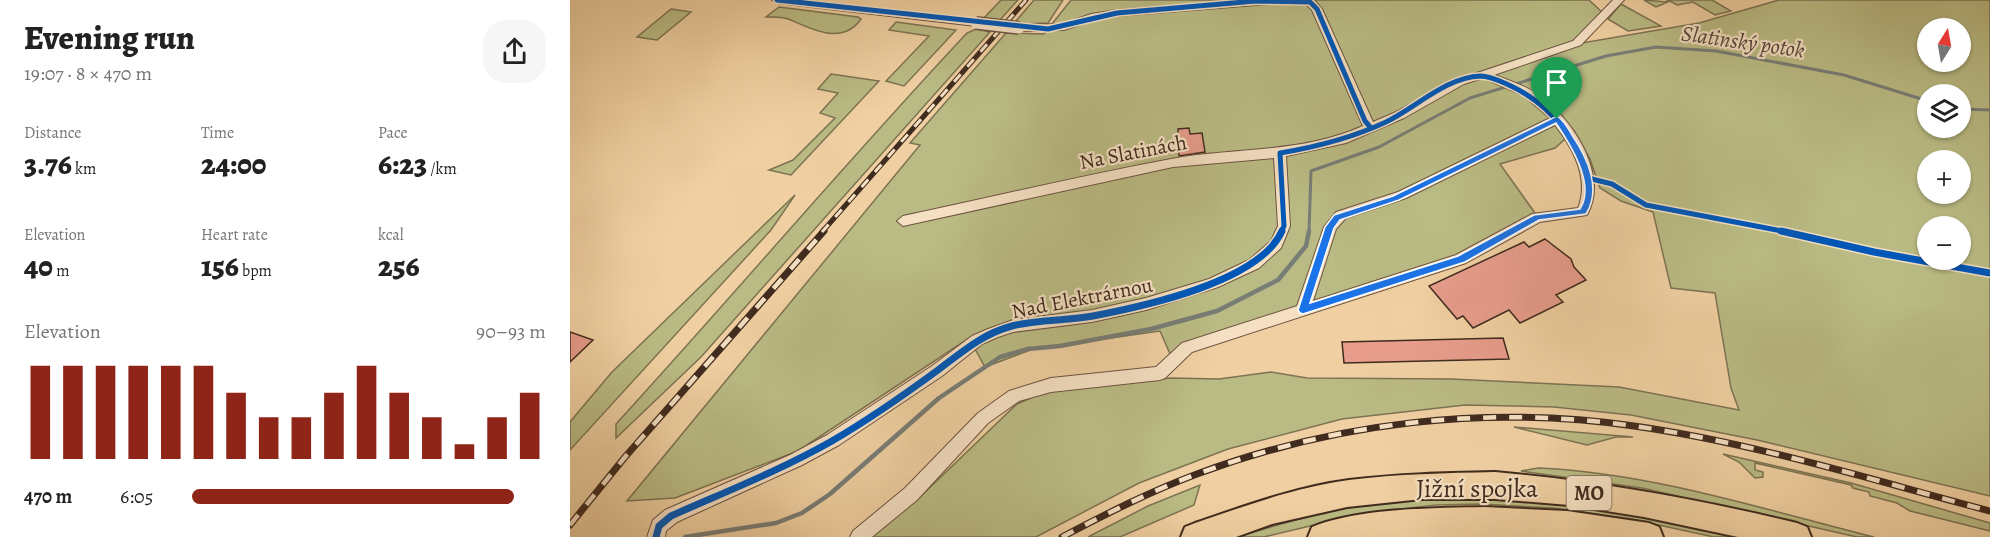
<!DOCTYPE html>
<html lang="en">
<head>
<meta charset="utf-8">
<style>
	:root { --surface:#fff; --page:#f6f6f6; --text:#222; --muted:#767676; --accent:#8f2418 }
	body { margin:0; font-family:Alegreya,serif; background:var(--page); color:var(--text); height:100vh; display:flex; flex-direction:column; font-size:22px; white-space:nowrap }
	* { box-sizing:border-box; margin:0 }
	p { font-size:20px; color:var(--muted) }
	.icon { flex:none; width:33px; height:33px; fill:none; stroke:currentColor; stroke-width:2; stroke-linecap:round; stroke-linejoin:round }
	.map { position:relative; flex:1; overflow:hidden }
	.sheet { display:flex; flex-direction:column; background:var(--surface); width:570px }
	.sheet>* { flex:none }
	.needle { width:39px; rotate:11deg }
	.controls { position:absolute; left:1347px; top:18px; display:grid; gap:12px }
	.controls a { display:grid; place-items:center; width:54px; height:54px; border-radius:50%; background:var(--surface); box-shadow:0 2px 4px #0004; font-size:30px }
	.pin { position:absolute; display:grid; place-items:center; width:51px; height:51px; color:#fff; margin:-62px -26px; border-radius:50% 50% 50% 0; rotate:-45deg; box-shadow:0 0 6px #0007 }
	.pin .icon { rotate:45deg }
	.round { display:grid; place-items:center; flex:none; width:63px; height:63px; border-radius:24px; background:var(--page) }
	.headline { display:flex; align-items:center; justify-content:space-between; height:102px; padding:0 24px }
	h1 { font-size:33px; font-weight:800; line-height:45px }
	.metrics { display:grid; grid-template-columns:repeat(3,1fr); gap:9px; height:102px; padding:6px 24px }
	.metrics div { display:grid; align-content:center }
	.metrics b { font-size:30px; font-weight:800 }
	.metrics small { font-size:16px; font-weight:400 }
	.metrics p { font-size:16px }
	.chart { height:168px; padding:12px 24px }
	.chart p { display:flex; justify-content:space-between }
	.chart svg { width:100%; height:108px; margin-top:6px; stroke:var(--accent); stroke-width:6 }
	ul { padding:0 24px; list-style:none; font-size:20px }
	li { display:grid; grid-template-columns:96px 72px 1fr; align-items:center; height:45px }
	li i { height:15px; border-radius:8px; background:var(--accent) }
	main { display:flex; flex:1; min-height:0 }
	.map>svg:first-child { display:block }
</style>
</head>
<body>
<main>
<section class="sheet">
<div class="headline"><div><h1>Evening run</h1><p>19:07 · 8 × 470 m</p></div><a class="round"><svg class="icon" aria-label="share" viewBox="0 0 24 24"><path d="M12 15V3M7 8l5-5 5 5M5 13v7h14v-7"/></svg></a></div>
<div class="metrics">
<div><p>Distance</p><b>3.76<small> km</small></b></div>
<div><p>Time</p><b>24:00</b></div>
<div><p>Pace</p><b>6:23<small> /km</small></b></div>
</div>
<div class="metrics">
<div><p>Elevation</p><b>40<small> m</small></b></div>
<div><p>Heart rate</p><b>156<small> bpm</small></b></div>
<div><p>kcal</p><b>256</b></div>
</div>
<div class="chart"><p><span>Elevation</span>90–93 m</p>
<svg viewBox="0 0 160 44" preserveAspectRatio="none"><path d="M5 44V6M15 44V6M25 44V6M35 44V6M45 44V6M55 44V6M65 44V17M75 44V27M85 44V27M95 44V17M105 44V6M115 44V17M125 44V27M135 44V38M145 44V27M155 44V17"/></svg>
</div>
<ul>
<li><b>470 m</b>6:05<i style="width:91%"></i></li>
</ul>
</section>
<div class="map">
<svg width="1420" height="537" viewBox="0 0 1420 537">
	<rect width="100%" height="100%" fill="#f0d0a2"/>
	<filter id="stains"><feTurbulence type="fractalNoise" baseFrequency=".00333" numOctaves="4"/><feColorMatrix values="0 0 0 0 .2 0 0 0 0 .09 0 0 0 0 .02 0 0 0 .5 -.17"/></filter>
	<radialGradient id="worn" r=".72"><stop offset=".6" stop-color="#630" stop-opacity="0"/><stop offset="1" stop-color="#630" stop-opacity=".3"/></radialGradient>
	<g fill="#babb84" stroke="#7d7352" stroke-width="1.5" fill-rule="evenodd">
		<path d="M431,0h17l-18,20 -16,-2z"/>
		<path d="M464,0h29l-15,23 -27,1 -5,-3z"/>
		<path d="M501,0h518l14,13 -21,30 117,-20 80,-23h211v496l-233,-56 -126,-25 -77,-8 -89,-2 -123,14 -114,30 -89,34 -103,54h-167l54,-43 94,-90 32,-14 122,-12 48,1 52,-7 36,6 144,1 168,8 120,23 -8,-22 -16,-95 -44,-5 -18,-76 -32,-11 -21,-13 -10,-29 -16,-28 -19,17 -55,16 40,56 -77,42 -292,94 -11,-25 -127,18 -48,18 -16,-29 -171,113 -123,47 -48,3 293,-356 -10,-2 96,-110 38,1zM1358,28h32v34h-32zM1358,94h32v34h-32zM1358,160h32v34h-32zM1358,226h32v34h-32z"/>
		<path d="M1074,0l23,2v-2h45l19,11 -16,4 -22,-13 -16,3 -7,-4 -14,6z"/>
		<path d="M1051,4l40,22 -33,5 -20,-12z"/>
		<path d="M209,7l79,10 3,2c-18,26 -48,11 -70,1 -8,-4 -17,-3 -25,-3z"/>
		<path d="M101,9l20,3 -34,28 -20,-3z"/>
		<path d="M326,22l60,8 -52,56 -18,-5 43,-45 -40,-6z"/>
		<path d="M406,29l14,3 -289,325 -85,81v-14c118,-129 231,-263 351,-391z"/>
		<path d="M261,74l48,7 -88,94 -22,-5 24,-10 42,-42 -15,-5 18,-20 -20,-4z"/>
		<path d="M225,195l-24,35 -201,220v-28l42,-50z"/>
		<path d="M944,427l119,10h-17l-29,8z"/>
		<path d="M1153,454l128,29 139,40v8l-80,-20 -13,-8 -27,-7 -1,-4 -16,-4 -2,-3 -96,-22v7l8,2v5l-8,1 -16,-16z"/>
		<path d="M968,468c115,5 227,42 336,69h-17l-215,-49 -121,-17z"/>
		<path d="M630,485l-6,20 -74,32h-32l60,-31z"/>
		<path d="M941,497l107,13 128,27h-32l-83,-18 -78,-11 -72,-4 -44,1 -72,8 -101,24h-28c43,-12 85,-26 129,-32 49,-7 97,-7 146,-8z"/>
	</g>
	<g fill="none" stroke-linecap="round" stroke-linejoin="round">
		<g stroke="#787d76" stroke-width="3">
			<path d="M1390,109l30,1"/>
			<path d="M739,232l2,-61 68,-24 91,-49 136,-42 50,-9 60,4 128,24 84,26"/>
		</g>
		<path stroke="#787d76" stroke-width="4.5" d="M115,537l91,-14 26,-10 28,-19 109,-96 61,-41 28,-8 32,-3 91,-17 66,-18 61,-31 28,-34 3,-15"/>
	</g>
	<g fill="#e89d8c" stroke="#402b1f" stroke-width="1.5">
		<path d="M619,128l1,6 12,-1 3,19 -26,4 -1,-27z"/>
		<path d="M975,239l26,20 3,8 12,13 -30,15 7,7 -43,21 -11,-13 -36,18 -10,-12 -6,3 -28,-33 95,-44 5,5z"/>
		<path d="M0,332l23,8 -23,22z"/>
		<path d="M933,338l6,21 -165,4 -2,-21z"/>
	</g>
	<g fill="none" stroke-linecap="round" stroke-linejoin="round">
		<defs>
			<g id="minor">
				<path d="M202,0h31l173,20 5,3 -5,3 -199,-23z"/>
				<path d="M673,0h71l8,9 51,113 23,-10 60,-32 117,-39 40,-41h11l-43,45 -87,30c14,5 29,10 42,18 35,24 74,80 51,122l-47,7 -74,41 -274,89 -27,26 -5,2 -109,12 -32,9 -31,22 -71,77 -45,37h-22l3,-6 52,-43 73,-75 31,-22 42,-13 105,-11 26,-24 115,-37 27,-79 12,-15 62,-20 152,-74 -27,-23 -40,-17 -19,6 -60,34 -58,25 -60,13 4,70 -9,22 -22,20 -41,19 -72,23 -54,12 -79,10 -15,5 -16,7 -40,32 -103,69 -37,20 -125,57 -11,9 -1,6h-18l6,-17 12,-10 125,-55 37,-20 105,-69 40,-30 16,-7 25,-9 79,-10 54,-12 63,-19 40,-19 22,-19 7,-15 -4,-68 -101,9 -270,59 -6,-5 6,-5c89,-19 178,-40 268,-57 66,-12 128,-5 192,-33l-51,-116 -5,-5 -27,-2 -163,13 -20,3 -33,11 -45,1 -5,-3 5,-3 44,-1 28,-10 26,-4zM985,125c18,23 35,53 23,83l-46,6 -76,41 -143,46 23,-72 10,-11 60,-20z"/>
			</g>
			<g id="trunk">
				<path d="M925,472c103,9 202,27 302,51l10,4 4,10h-73l-94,-20 -75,-12 -74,-6h-73l-75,8 -75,17 -36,13h-55l4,-10 10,-4c50,-17 101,-36 154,-43 49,-6 97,-7 146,-8z"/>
				<path d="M915,507l82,4 82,12 10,4 4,10h-355l4,-10c46,-19 123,-19 173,-20z"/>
			</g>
		</defs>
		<use href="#minor" stroke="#6c5440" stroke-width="2"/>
		<use href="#trunk" stroke="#402b1f" stroke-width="4"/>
		<use href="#minor" fill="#f5e0c3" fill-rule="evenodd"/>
		<use href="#trunk" fill="#f0d0a2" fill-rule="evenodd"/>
		<defs>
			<path id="rail-far1" d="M252,232l204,-232"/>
			<g id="rail">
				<path d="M0,525l55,-68 199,-226"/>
				<path d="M492,537c44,-23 89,-46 135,-63 140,-52 290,-69 437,-48 121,17 238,54 356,85"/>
			</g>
		</defs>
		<use href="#rail-far1" stroke="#402b1f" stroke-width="5"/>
		<use href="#rail" stroke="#402b1f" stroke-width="7"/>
		<use href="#rail-far1" stroke="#f5e0c3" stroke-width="3" stroke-dasharray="10" stroke-linecap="butt"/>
		<use href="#rail" stroke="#f5e0c3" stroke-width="4.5" stroke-dasharray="13" stroke-linecap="butt"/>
		<defs>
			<path id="minor-bridge" d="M406,23l43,5"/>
		</defs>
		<use href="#minor-bridge" stroke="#6c5440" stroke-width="14" stroke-linecap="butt"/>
		<use href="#minor-bridge" stroke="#f5e0c3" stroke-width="11"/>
		<defs>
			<g id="cycleway-far1">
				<path d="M207,0l271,29 69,-16 139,-12 54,1 7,7 48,112 6,7"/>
				<path d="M711,232l3,-6 -4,-73c36,-6 72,-15 106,-31 29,-14 61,-45 94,-46 11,0 22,6 31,10 40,19 64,51 77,92l24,6 34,21 141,27"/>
			</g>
			<g id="cycleway">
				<path d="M1211,231l93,21 116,21"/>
				<path d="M86,537l3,-11 12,-10c54,-24 110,-46 161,-75 36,-21 72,-46 106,-71 24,-18 44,-36 74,-44 26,-7 55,-5 81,-10 52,-10 166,-34 189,-85"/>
			</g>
		</defs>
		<use href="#cycleway-far1" stroke="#f5e0c3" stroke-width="8"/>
		<use href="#cycleway" stroke="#f5e0c3" stroke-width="10"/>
		<use href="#cycleway-far1" stroke="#0057b8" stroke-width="5"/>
		<use href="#cycleway" stroke="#0057b8" stroke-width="7"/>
	</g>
	<path fill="#1a73e8" stroke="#fff" stroke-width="1.5" fill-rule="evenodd" d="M987,116c7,4 11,12 15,19 15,22 30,54 14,79l-47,6 -74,42 -162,52 -3,-1 -2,-3 27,-83 9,-12 59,-19zM986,123c14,21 40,61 24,86l-46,6 -76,41 -148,47 24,-75 6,-8 59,-20z"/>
	<g text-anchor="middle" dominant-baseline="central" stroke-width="4.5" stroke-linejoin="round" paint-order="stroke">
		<rect fill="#f5e0c3" stroke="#766150" stroke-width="1.5" x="996.5" y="476" width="45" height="34" rx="4.5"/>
		<g font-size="20" font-weight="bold" fill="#402b1f">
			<text x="1019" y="493">MO</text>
		</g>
		<g font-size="21" fill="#402b1f" stroke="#f5e0c3">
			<text transform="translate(563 152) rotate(-11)">Na Slatinách</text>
			<text transform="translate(512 298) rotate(-11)">Nad Elektrárnou</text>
		</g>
		<g font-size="22" font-style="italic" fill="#53463c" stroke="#f5e0c3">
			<text transform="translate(1173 42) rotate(8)">Slatinský potok</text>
		</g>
		<g font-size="26" fill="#402b1f" stroke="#f5e0c3">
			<text x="907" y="488">Jižní spojka</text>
		</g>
	</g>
	<rect width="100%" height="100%" filter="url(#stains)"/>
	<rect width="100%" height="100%" fill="url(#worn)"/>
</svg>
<div class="controls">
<a><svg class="needle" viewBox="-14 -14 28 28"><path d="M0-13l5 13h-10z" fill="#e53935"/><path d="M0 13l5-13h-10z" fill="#767676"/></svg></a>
<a><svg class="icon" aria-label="layers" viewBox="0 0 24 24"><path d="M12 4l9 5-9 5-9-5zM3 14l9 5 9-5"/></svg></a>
<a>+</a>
<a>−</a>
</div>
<div class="pin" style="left:987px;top:119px;background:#1e9e55"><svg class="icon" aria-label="arrive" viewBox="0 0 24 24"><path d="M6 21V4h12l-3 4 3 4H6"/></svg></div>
</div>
</main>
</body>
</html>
